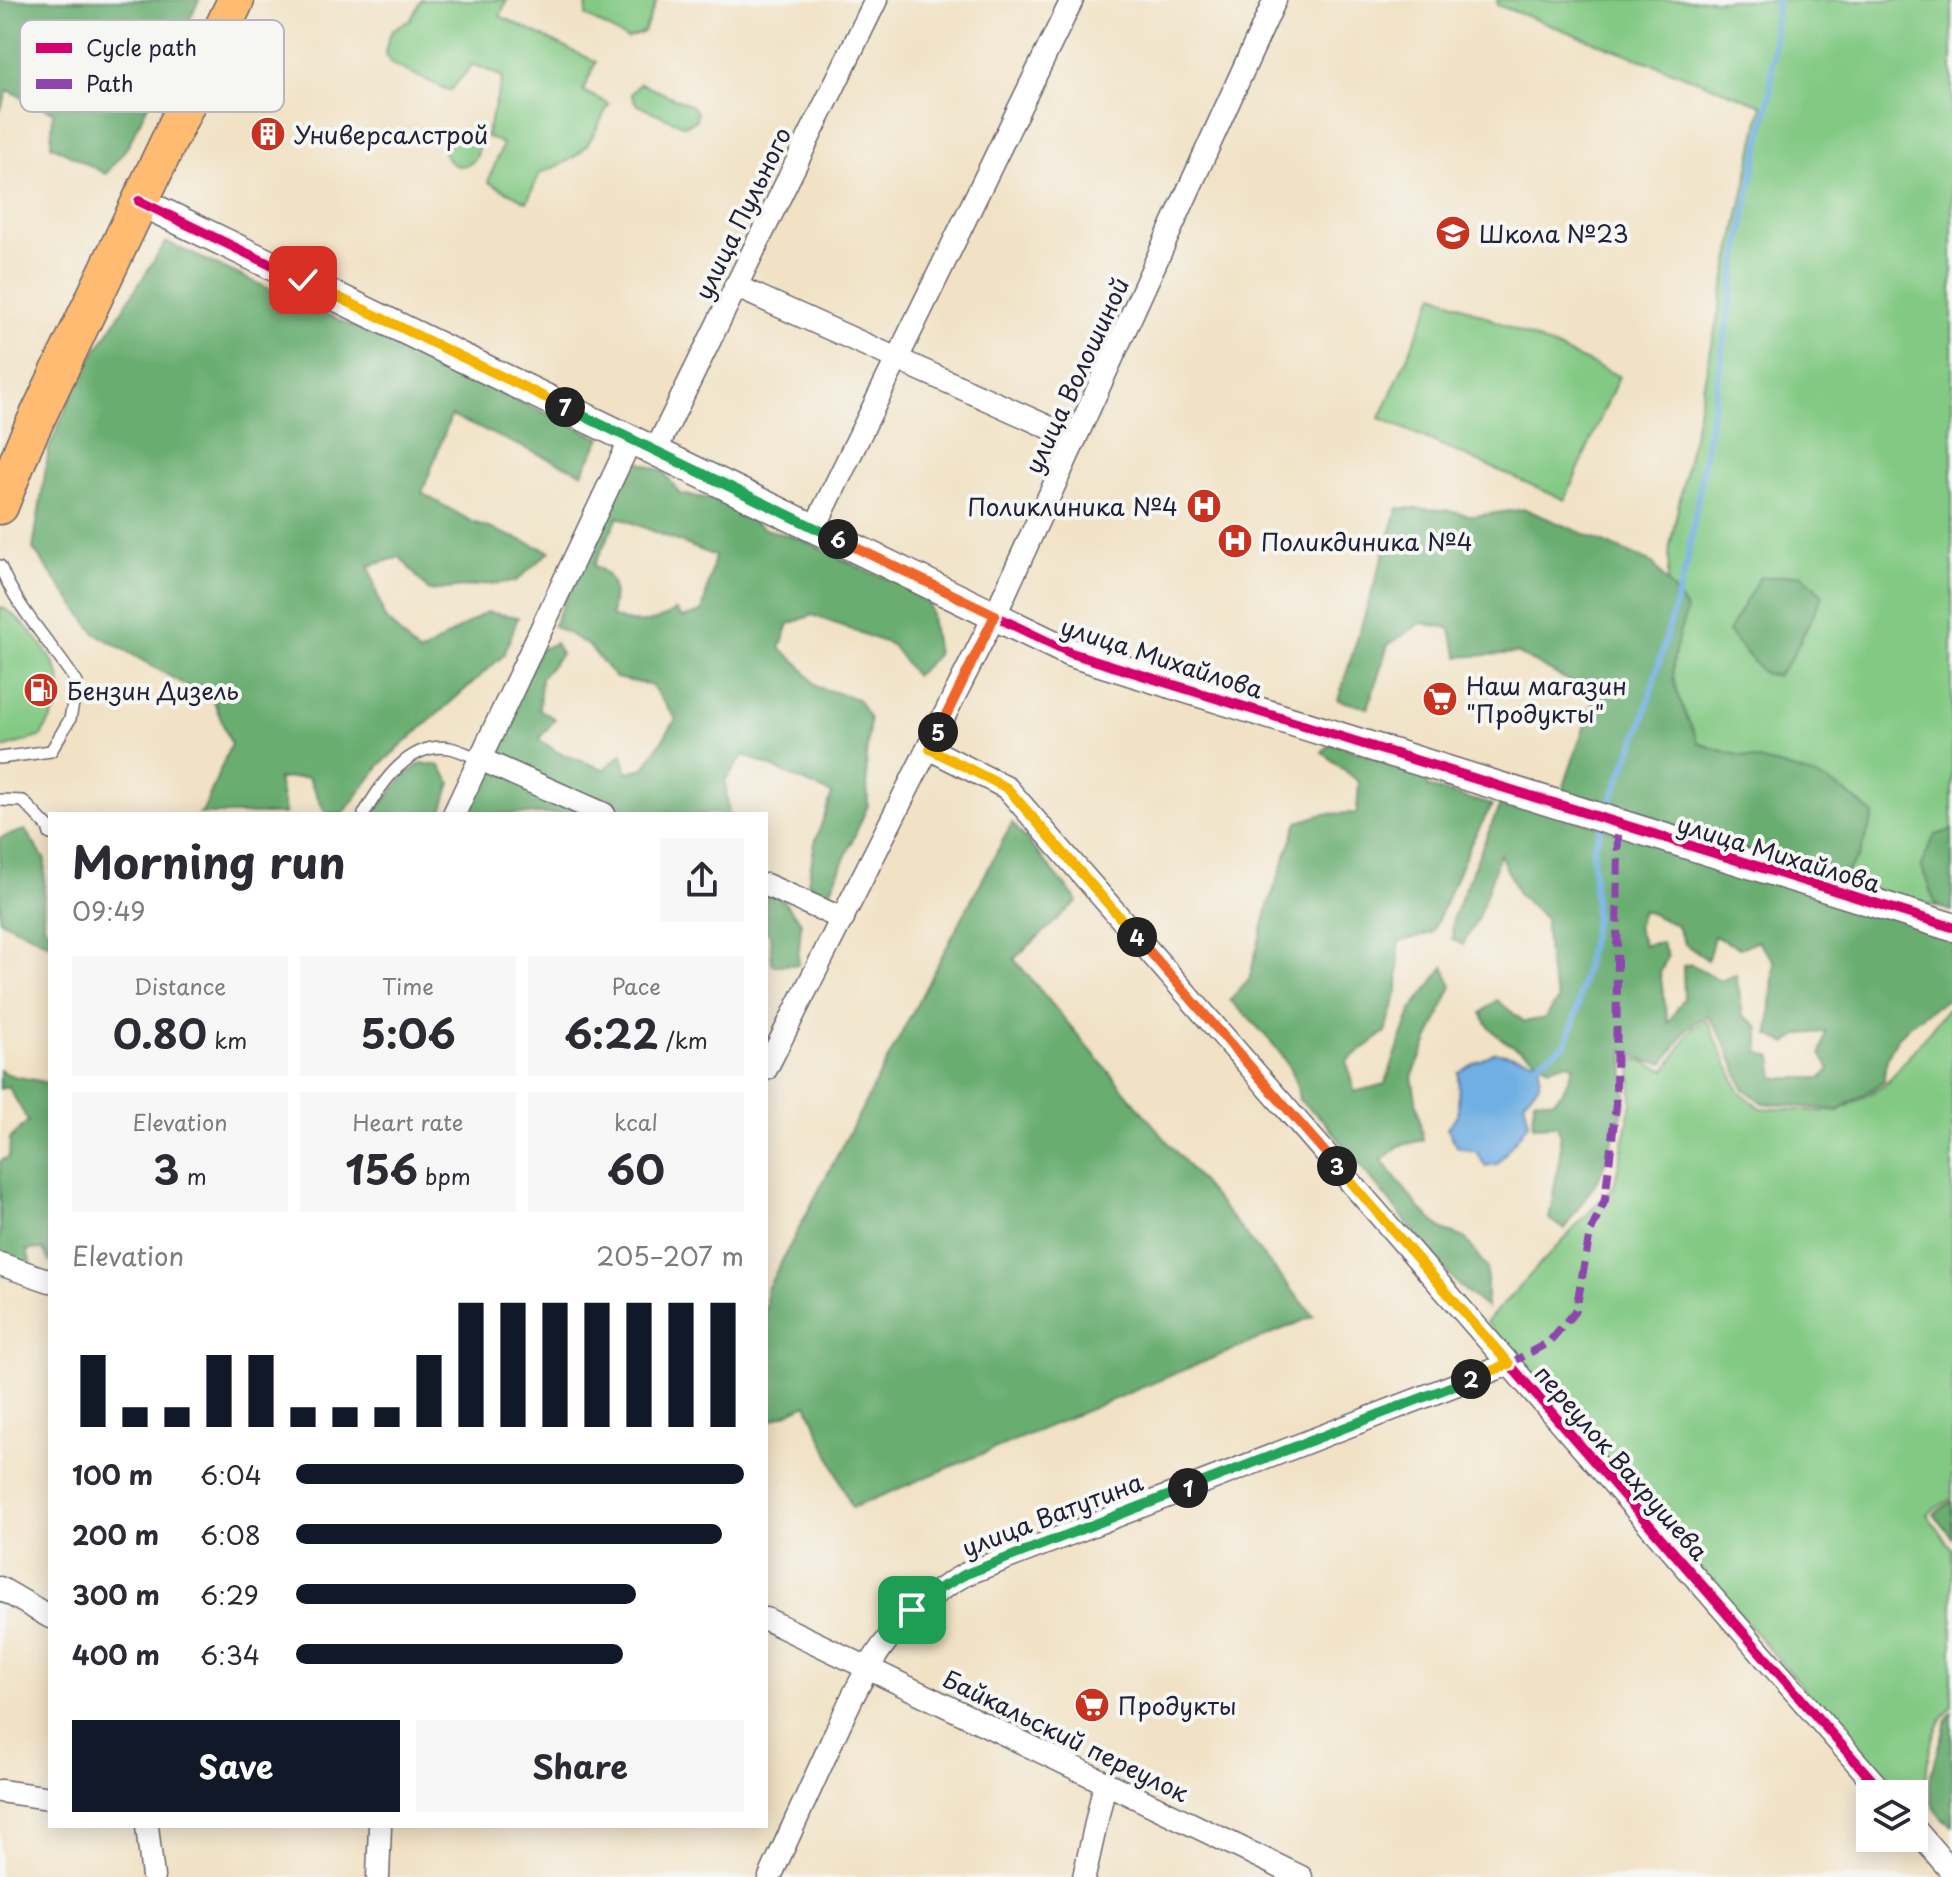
<!DOCTYPE html>
<html lang="en">
<head>
<meta charset="utf-8">
<style>
	:root { --surface:#fff; --page:#f7f7f7; --text:#2b2b33; --muted:#7c7c81; --accent:#111827 }
	body { margin:0; font-family:"Playpen Sans",sans-serif; background:var(--page); color:var(--text); height:100vh; display:flex; flex-direction:column; font-size:30px; white-space:nowrap }
	* { box-sizing:border-box; margin:0 }
	p { font-size:26px; color:var(--muted) }
	.icon { flex:none; width:44px; height:44px; fill:none; stroke:currentColor; stroke-width:2; stroke-linecap:round; stroke-linejoin:round }
	.map { position:relative; flex:1; overflow:hidden }
	.drawer { position:absolute; left:48px; top:812px; width:720px; height:1016px; display:flex; flex-direction:column; background:var(--surface); border-radius:0px; box-shadow:0 4px 20px #0003 }
	.drawer>* { flex:none }
	.buttons { position:absolute; left:1856px; top:1780px; display:grid; gap:16px }
	.buttons a { display:grid; place-items:center; width:72px; height:72px; border-radius:0px; background:var(--surface); box-shadow:0 4px 20px #0003; font-size:40px }
	.pin { position:absolute; display:grid; place-items:center; width:68px; height:68px; color:#fff; margin:-34px; border-radius:16px; box-shadow:0 4px 12px #0006 }
	.km { position:absolute; width:40px; height:40px; margin:-20px; border-radius:50%; background:#222; color:#fff; font-size:22px; line-height:40px; text-align:center }
	.round { display:grid; place-items:center; flex:none; width:84px; height:84px; border-radius:0px; background:var(--page) }
	.overview { display:flex; align-items:center; justify-content:space-between; height:136px; padding:0 24px }
	h1 { font-size:44px; font-weight:700; line-height:60px }
	.metrics { display:grid; grid-template-columns:repeat(3,1fr); gap:12px; height:136px; padding:8px 24px }
	.metrics div { display:grid; align-content:center; border-radius:0px; background:var(--page); text-align:center }
	.metrics b { font-size:40px; font-weight:700 }
	.metrics small { font-size:22px; font-weight:400 }
	.metrics p { font-size:22px }
	.chart { height:224px; padding:16px 24px }
	.chart p { display:flex; justify-content:space-between }
	.chart svg { width:100%; height:144px; margin-top:8px; stroke:var(--accent); stroke-width:6 }
	.action { display:flex; gap:16px; margin-top:auto; padding:16px 24px }
	.action a { flex:1; height:92px; border-radius:0px; background:var(--accent); color:#fff; font-size:32px; font-weight:700; line-height:92px; text-align:center }
	.action a+a { background:var(--page); color:var(--text) }
	ul { padding:0 24px; list-style:none; font-size:26px }
	li { display:grid; grid-template-columns:128px 96px 1fr; align-items:center; height:60px }
	li i { height:20px; border-radius:10px; background:var(--accent) }
	.map>svg:first-child { display:block }
</style>
</head>
<body>
<div class="map">
<svg width="1952" height="1877" viewBox="0 0 1952 1877">
	<rect width="100%" height="100%" fill="#f6f6f2"/>
	<filter id="ink" filterUnits="userSpaceOnUse"><feTurbulence type="fractalNoise" baseFrequency=".0125" numOctaves="2"/><feDisplacementMap in="SourceGraphic" scale="16" xChannelSelector="R" yChannelSelector="G"/><feConvolveMatrix kernelMatrix="1 2 1 2 8 2 1 2 1" color-interpolation-filters="sRGB"/></filter>
	<filter id="wash" filterUnits="userSpaceOnUse"><feTurbulence type="fractalNoise" baseFrequency=".006" numOctaves="4" result="noise"/><feDisplacementMap in="SourceGraphic" scale="32" xChannelSelector="R" yChannelSelector="G"/><feGaussianBlur stdDeviation="1.8" result="paint"/><feColorMatrix in="noise" values="0 0 0 0 0 0 0 0 0 0 0 0 0 0 0 0 0 1.4 0 .05"/><feComposite in="paint" operator="in"/></filter>
	<g filter="url(#wash)">
		<rect width="100%" height="100%" fill="#f1e2c5"/>
		<g fill="#82c983" stroke="#52765f" stroke-width="2">
			<path d="M421,0h86l-7,16 96,46 -13,29 26,13c-23,45 -21,51 -69,69l-13,29 -39,-20 15,-38 -17,-8 17,-59 -30,-13 -23,27 -57,-26 -8,-11c3,-20 6,-27 25,-33z"/>
			<path d="M587,0h70l-13,32 -17,7 -41,-23z"/>
			<path d="M1497,0h455v911l-301,-84 19,-281 92,-441 -265,-100z"/>
			<path d="M640,83l52,23 5,6 -1,8 -11,6 -48,-21 -6,-11z"/>
			<circle cx="461" cy="149" r="17"/>
			<path d="M1435,294l184,82 -54,124 -185,-82z"/>
			<path d="M0,607c20,6 59,55 61,77 1,20 -11,37 -21,53l-40,12z"/>
			<path d="M1952,1003v495l-25,16 25,35v157c-31,34 -26,81 -26,123l-12,-13v-22h-19l-409,-472 128,-136 18,-83 -1,-45 35,12 26,-41 15,-9 33,72 21,16 76,4 48,-27z"/>
		</g>
		<g fill="#69ad71" stroke="#466856" stroke-width="2" fill-rule="evenodd">
			<path d="M0,0h199l-71,146 -22,28 -55,-29 2,-33 -45,-22 -8,21z"/>
			<path d="M166,242l435,196 -19,35 -131,-57 -29,77 51,29 77,29 -34,30 -87,10 -29,-34 -31,9 15,51 35,37 67,-42 32,5 -14,38 -123,109 -38,50h-17l-18,-37 -30,2 7,35h-87l4,-1 29,-69 -17,-42 -119,-69 -62,-84 16,-101 31,-72z"/>
			<path d="M632,459l32,13 16,22 37,6 48,29 36,10 70,34 56,17 10,65 -22,21 -23,-31 -79,-30 -24,9 -9,24 20,17 17,22 41,12 12,20 -4,38 2,48 -39,89 -21,-11 7,-41 17,-48 -88,-39 -19,26 4,33h-268l78,-164 16,-7 6,11 -20,24 -2,31 16,10 -16,20 18,13 47,17 18,-15 5,18 17,-4 32,-49 -25,-34 -35,-7 -27,-32 -36,-21zM618,517l97,39 -13,56 -20,6 -6,-8c-21,14 -42,17 -65,6 4,-24 7,-38 -17,-51z"/>
			<path d="M1398,508l47,2 29,6 51,-7 128,54 34,47c-23,67 -17,71 12,133 46,18 103,21 145,48 10,7 20,16 30,24l-15,41 -19,24 -280,-82 35,-103 -78,-42 -58,4 -10,-29 -28,-5 -33,22 -20,63 -30,-8z"/>
			<path d="M1801,574l22,21 -31,62 -15,19 -14,-3 -35,-41 31,-54z"/>
			<path d="M1331,743l95,31 2,13 64,18 -20,36 -40,92 -33,9 -1,48 -12,42 -39,29 7,31 31,-8 27,-75 32,-42 8,19 -40,91 11,63 -24,6 -17,14 40,51 23,20 20,7 22,30v40l-29,-23 -136,-166 -23,-19c-3,-41 -41,-72 -69,-100l19,-21 20,-76 29,-81 25,-8 34,-1 2,-31 -37,-30z"/>
			<path d="M422,763l18,3 11,17 -10,31h-67l31,-39z"/>
			<path d="M1503,797l449,136v64c-34,19 -69,41 -68,85l-46,28 -75,-7 -19,-14 -19,-46 -17,-28 -20,13 -24,35 -19,-2 -21,-12 2,53 -26,74 -36,53 -15,-10 12,-71 -3,-23 -25,1 1,-27 19,2 10,-10 11,-26 -9,-2 -16,5c-26,-24 -50,-18 -68,-55l16,-13 27,22 21,-4 13,-18 -9,-32 -4,-49 -27,-25 -18,-40 -21,61 -16,30 -11,-6 1,-22zM1642,910l34,15 9,19 23,16 6,-24 26,12 17,-7 17,20 -5,74 17,8 15,-9 25,-2 -5,22 9,15 -8,9h-47l-3,-21 -13,-5v-25l-16,-12 -7,-41 -15,7 -30,-17 -8,2 1,32 -16,25 -8,-50 8,-17 -7,-14 -17,3 -7,-17z"/>
			<path d="M1012,823l66,78 -64,58 300,357 -462,192 -45,-104 -41,19v-132z"/>
			<path d="M25,830l20,30 -2,65 7,7v12l-50,-24v-82z"/>
			<path d="M1952,830v81l-16,-5 -15,-41 14,-30z"/>
			<path d="M766,881l35,41 -3,43h-26l-2,-31 -4,-3z"/>
			<path d="M0,1070c16,10 33,7 50,14v179l-7,-14 -16,1 6,22 -33,-9v-102l9,-4 1,-18 18,-18 -20,-35 -8,3z"/>
			<path d="M1952,1501v36l-18,-23z"/>
			<path d="M1952,1712v114c-33,-19 -22,-56 -11,-85 4,-10 3,-21 11,-29z"/>
		</g>
		<path fill="#70afe3" stroke="#49688f" stroke-width="2" d="M1495,1052l45,9 -1,23 -15,16 5,22 -32,42 -12,2 -8,-14 -20,-5 -10,-19 11,-14 1,-42z"/>
		<g fill="none" stroke-linecap="round" stroke-linejoin="round">
			<g stroke="#70afe3" stroke-width="6">
				<path d="M1607,810l35,-86 45,-161 62,-371 21,-97 7,-95"/>
				<path d="M1540,1061l26,-17 10,-30 19,-95 -2,-69 9,-26"/>
			</g>
		</g>
	</g>
	<g filter="url(#ink)">
		<g fill="none" stroke-linecap="round" stroke-linejoin="round">
			<defs>
				<g id="service">
					<path d="M0,566c17,43 52,78 77,117l-7,36 -19,32 -51,7"/>
					<path d="M0,800l23,1 25,26 2,7"/>
					<path d="M364,814c17,-30 45,-73 86,-66 10,2 21,8 30,11"/>
				</g>
				<g id="minor">
					<path d="M735,286l340,153"/>
					<path d="M656,450l220,-450"/>
					<path d="M815,527l257,-527"/>
					<path d="M930,749l77,39 877,1006"/>
					<path d="M480,759l124,55"/>
					<path d="M454,814l177,-375"/>
					<path d="M766,885l77,34"/>
					<path d="M766,1069l229,-454 280,-615"/>
					<path d="M0,1264l50,17"/>
					<path d="M0,1588l50,29"/>
					<path d="M766,1619l535,258"/>
					<path d="M0,1791l50,7"/>
					<path d="M147,1826l6,51"/>
					<path d="M1914,1828l38,44"/>
					<path d="M378,1877l2,-51"/>
					<path d="M770,1877c19,-41 37,-82 56,-123 36,-79 59,-136 140,-180l543,-210"/>
					<path d="M1084,1877l21,-94"/>
				</g>
				<path id="tertiary" d="M139,201l932,452 881,274"/>
				<path id="primary" d="M0,506l24,-61 212,-445"/>
			</defs>
			<use href="#service" stroke="#6a656b" stroke-width="14"/>
			<use href="#minor" stroke="#6a656b" stroke-width="25"/>
			<use href="#tertiary" stroke="#6a656b" stroke-width="31"/>
			<use href="#primary" stroke="#6a656b" stroke-width="39"/>
			<use href="#service" stroke="#fff" stroke-width="11"/>
			<use href="#minor" stroke="#fff" stroke-width="22"/>
			<use href="#tertiary" stroke="#fff" stroke-width="28"/>
			<use href="#primary" stroke="#febb71" stroke-width="36"/>
			<path stroke="#8e44ad" stroke-width="8" stroke-dasharray="16 8" stroke-linecap="butt" d="M1509,1364l40,-22 27,-32 14,-77 15,-33 11,-96 2,-281"/>
			<defs>
				<g id="cycleway">
					<path d="M139,201l932,452 881,274"/>
					<path d="M930,749l77,39 877,1006"/>
				</g>
			</defs>
			<use href="#cycleway" stroke="#f6f6f2" stroke-width="15"/>
			<use href="#cycleway" stroke="#d6006c" stroke-width="10"/>
		</g>
	</g>
	<g fill="none" stroke-linecap="round" stroke-linejoin="round" filter="url(#ink)">
		<defs>
			<path id="split-1" d="M912,1610l21,-18 33,-18 222,-86"/>
			<path id="split-2" d="M1188,1488l283,-109"/>
			<path id="split-3" d="M1337,1166l172,198 -38,15"/>
			<path id="split-4" d="M1137,937l200,229"/>
			<path id="split-5" d="M938,732l-8,17 77,39 130,149"/>
			<path id="split-6" d="M838,539l157,76 -57,117"/>
			<path id="split-7" d="M565,407l273,132"/>
			<path id="split-8" d="M303,280l262,127"/>
		</defs>
		<use href="#split-1" stroke="#fff" stroke-width="16"/>
		<use href="#split-2" stroke="#fff" stroke-width="16"/>
		<use href="#split-3" stroke="#fff" stroke-width="16"/>
		<use href="#split-4" stroke="#fff" stroke-width="16"/>
		<use href="#split-5" stroke="#fff" stroke-width="16"/>
		<use href="#split-6" stroke="#fff" stroke-width="16"/>
		<use href="#split-7" stroke="#fff" stroke-width="16"/>
		<use href="#split-8" stroke="#fff" stroke-width="16"/>
		<use href="#split-1" stroke="#22a559" stroke-width="10"/>
		<use href="#split-2" stroke="#22a559" stroke-width="10"/>
		<use href="#split-3" stroke="#f5b400" stroke-width="10"/>
		<use href="#split-4" stroke="#f0652b" stroke-width="10"/>
		<use href="#split-5" stroke="#f5b400" stroke-width="10"/>
		<use href="#split-6" stroke="#f0652b" stroke-width="10"/>
		<use href="#split-7" stroke="#22a559" stroke-width="10"/>
		<use href="#split-8" stroke="#f5b400" stroke-width="10"/>
	</g>
	<defs>
		<symbol id="building-disc" viewBox="-11 -11 22 22"><circle r="9.5" fill="#c8321e" stroke="#f6f6f2"/><path d="M-4-6H4V6H1V3H-1V6H-4ZM-2.5-4.3h1.7v1.8h-1.7ZM.8-4.3h1.7v1.8H.8ZM-2.5-1h1.7V.8h-1.7ZM.8-1h1.7V.8H.8Z" fill="#fff"/></symbol>
		<symbol id="school-disc" viewBox="-11 -11 22 22"><circle r="9.5" fill="#c8321e" stroke="#f6f6f2"/><path d="M0-5L7-2L0 1L-7-2ZM-4 1L0 2.5L4 1V4Q0 6-4 4Z" fill="#fff"/></symbol>
		<symbol id="hospital-disc" viewBox="-11 -11 22 22"><circle r="9.5" fill="#c8321e" stroke="#f6f6f2"/><path d="M-5-5h3v3.5h4V-5h3V5h-3V1.5h-4V5h-3Z" fill="#fff"/></symbol>
		<symbol id="fuel-disc" viewBox="-11 -11 22 22"><circle r="9.5" fill="#c8321e" stroke="#f6f6f2"/><path d="M-5.5-6h7V0h2V4h1.3V-2.5L3-4.5l.8-.8L6-3V5H2.5V1h-1V6h-7ZM-4.2-4.7v3.2H.2V-4.7Z" fill="#fff"/></symbol>
		<symbol id="supermarket-disc" viewBox="-11 -11 22 22"><circle r="9.5" fill="#c8321e" stroke="#f6f6f2"/><path d="M-6-5.5h2.5l.6 2H6L4.5 2H-2.5L-4.4-4H-6ZM-1.5 3.2a1.3 1.3 0 1 0 .1 0ZM3 3.2a1.3 1.3 0 1 0 .1 0Z" fill="#fff"/></symbol>
	</defs>
	<g fill-rule="evenodd">
		<use href="#building-disc" x="248" y="114" width="40" height="40"/>
		<use href="#school-disc" x="1433" y="213" width="40" height="40"/>
		<use href="#hospital-disc" x="1184" y="486" width="40" height="40"/>
		<use href="#hospital-disc" x="1215" y="521" width="40" height="40"/>
		<use href="#fuel-disc" x="21" y="670" width="40" height="40"/>
		<use href="#supermarket-disc" x="1420" y="679" width="40" height="40"/>
		<use href="#supermarket-disc" x="1072" y="1685" width="40" height="40"/>
	</g>
	<g text-anchor="middle" dominant-baseline="central" stroke-width="8" stroke-linejoin="round" paint-order="stroke">
		<g font-size="24" fill="#22223b" stroke="#f6f6f2" text-anchor="start">
			<text x="294" y="134">Универсалстрой</text>
			<text x="1479" y="233">Школа №23</text>
			<text x="1178" y="506" text-anchor="end">Поликлиника №4</text>
			<text x="1261" y="541">Поликдиника №4</text>
			<text x="1466" y="685">Наш магазин<tspan x="1466" dy="28">"Продукты"</tspan></text>
			<text x="67" y="690">Бензин Дизель</text>
			<text x="1118" y="1705">Продукты</text>
		</g>
		<g font-size="24" fill="#22223b" stroke="#f6f6f2">
			<text transform="translate(742 213) rotate(-64)">улица Пульного</text>
			<text transform="translate(1076 375) rotate(-65)">улица Волошиной</text>
			<text transform="translate(1162 657) rotate(18)">улица Михайлова</text>
			<text transform="translate(1779 853) rotate(17)">улица Михайлова</text>
			<text transform="translate(1622 1462) rotate(49)">переулок Вахрушева</text>
			<text transform="translate(1052 1514) rotate(-21)">улица Ватутина</text>
			<text transform="translate(1066 1735) rotate(26)">Байкальский переулок</text>
		</g>
	</g>
	<rect x="20" y="20" width="264" height="92" rx="12" fill="#f6f6f2" stroke="#b6b6bb" stroke-width="2"/>
	<rect x="36" y="43" width="36" height="10" fill="#d6006c"/>
	<rect x="36" y="79" width="36" height="10" fill="#8e44ad"/>
	<g font-size="22" fill="#22223b">
		<text x="86" y="56">Cycle path</text>
		<text x="86" y="92">Path</text>
	</g>
</svg>
<div class="buttons">
<a><svg class="icon" aria-label="layers" viewBox="0 0 24 24"><path d="M12 4l9 5-9 5-9-5zM3 14l9 5 9-5"/></svg></a>
</div>
<div class="pin" style="left:912px;top:1610px;background:#1e9e55"><svg class="icon" aria-label="arrive" viewBox="0 0 24 24"><path d="M6 21V4h12l-3 4 3 4H6"/></svg></div>
<div class="pin" style="left:303px;top:280px;background:#d93025"><svg class="icon" aria-label="check" viewBox="0 0 24 24"><path d="M5 12l5 5 9-10"/></svg></div>
<b class="km" style="left:1188px;top:1488px">1</b>
<b class="km" style="left:1471px;top:1379px">2</b>
<b class="km" style="left:1337px;top:1166px">3</b>
<b class="km" style="left:1137px;top:937px">4</b>
<b class="km" style="left:938px;top:732px">5</b>
<b class="km" style="left:838px;top:539px">6</b>
<b class="km" style="left:565px;top:407px">7</b>
<section class="drawer">
<div class="overview"><div><h1>Morning run</h1><p>09:49</p></div><a class="round"><svg class="icon" aria-label="share" viewBox="0 0 24 24"><path d="M12 15V3M7 8l5-5 5 5M5 13v7h14v-7"/></svg></a></div>
<div class="metrics">
<div><p>Distance</p><b>0.80<small> km</small></b></div>
<div><p>Time</p><b>5:06</b></div>
<div><p>Pace</p><b>6:22<small> /km</small></b></div>
</div>
<div class="metrics">
<div><p>Elevation</p><b>3<small> m</small></b></div>
<div><p>Heart rate</p><b>156<small> bpm</small></b></div>
<div><p>kcal</p><b>60</b></div>
</div>
<div class="chart"><p><span>Elevation</span>205–207 m</p>
<svg viewBox="0 0 160 44" preserveAspectRatio="none"><path d="M5 44V22M15 44V38M25 44V38M35 44V22M45 44V22M55 44V38M65 44V38M75 44V38M85 44V22M95 44V6M105 44V6M115 44V6M125 44V6M135 44V6M145 44V6M155 44V6"/></svg>
</div>
<ul>
<li><b>100 m</b>6:04<i style="width:100%"></i></li>
<li><b>200 m</b>6:08<i style="width:95%"></i></li>
<li><b>300 m</b>6:29<i style="width:76%"></i></li>
<li><b>400 m</b>6:34<i style="width:73%"></i></li>
</ul>
<div class="action"><a>Save</a><a>Share</a></div>
</section>
</div>
</body>
</html>
